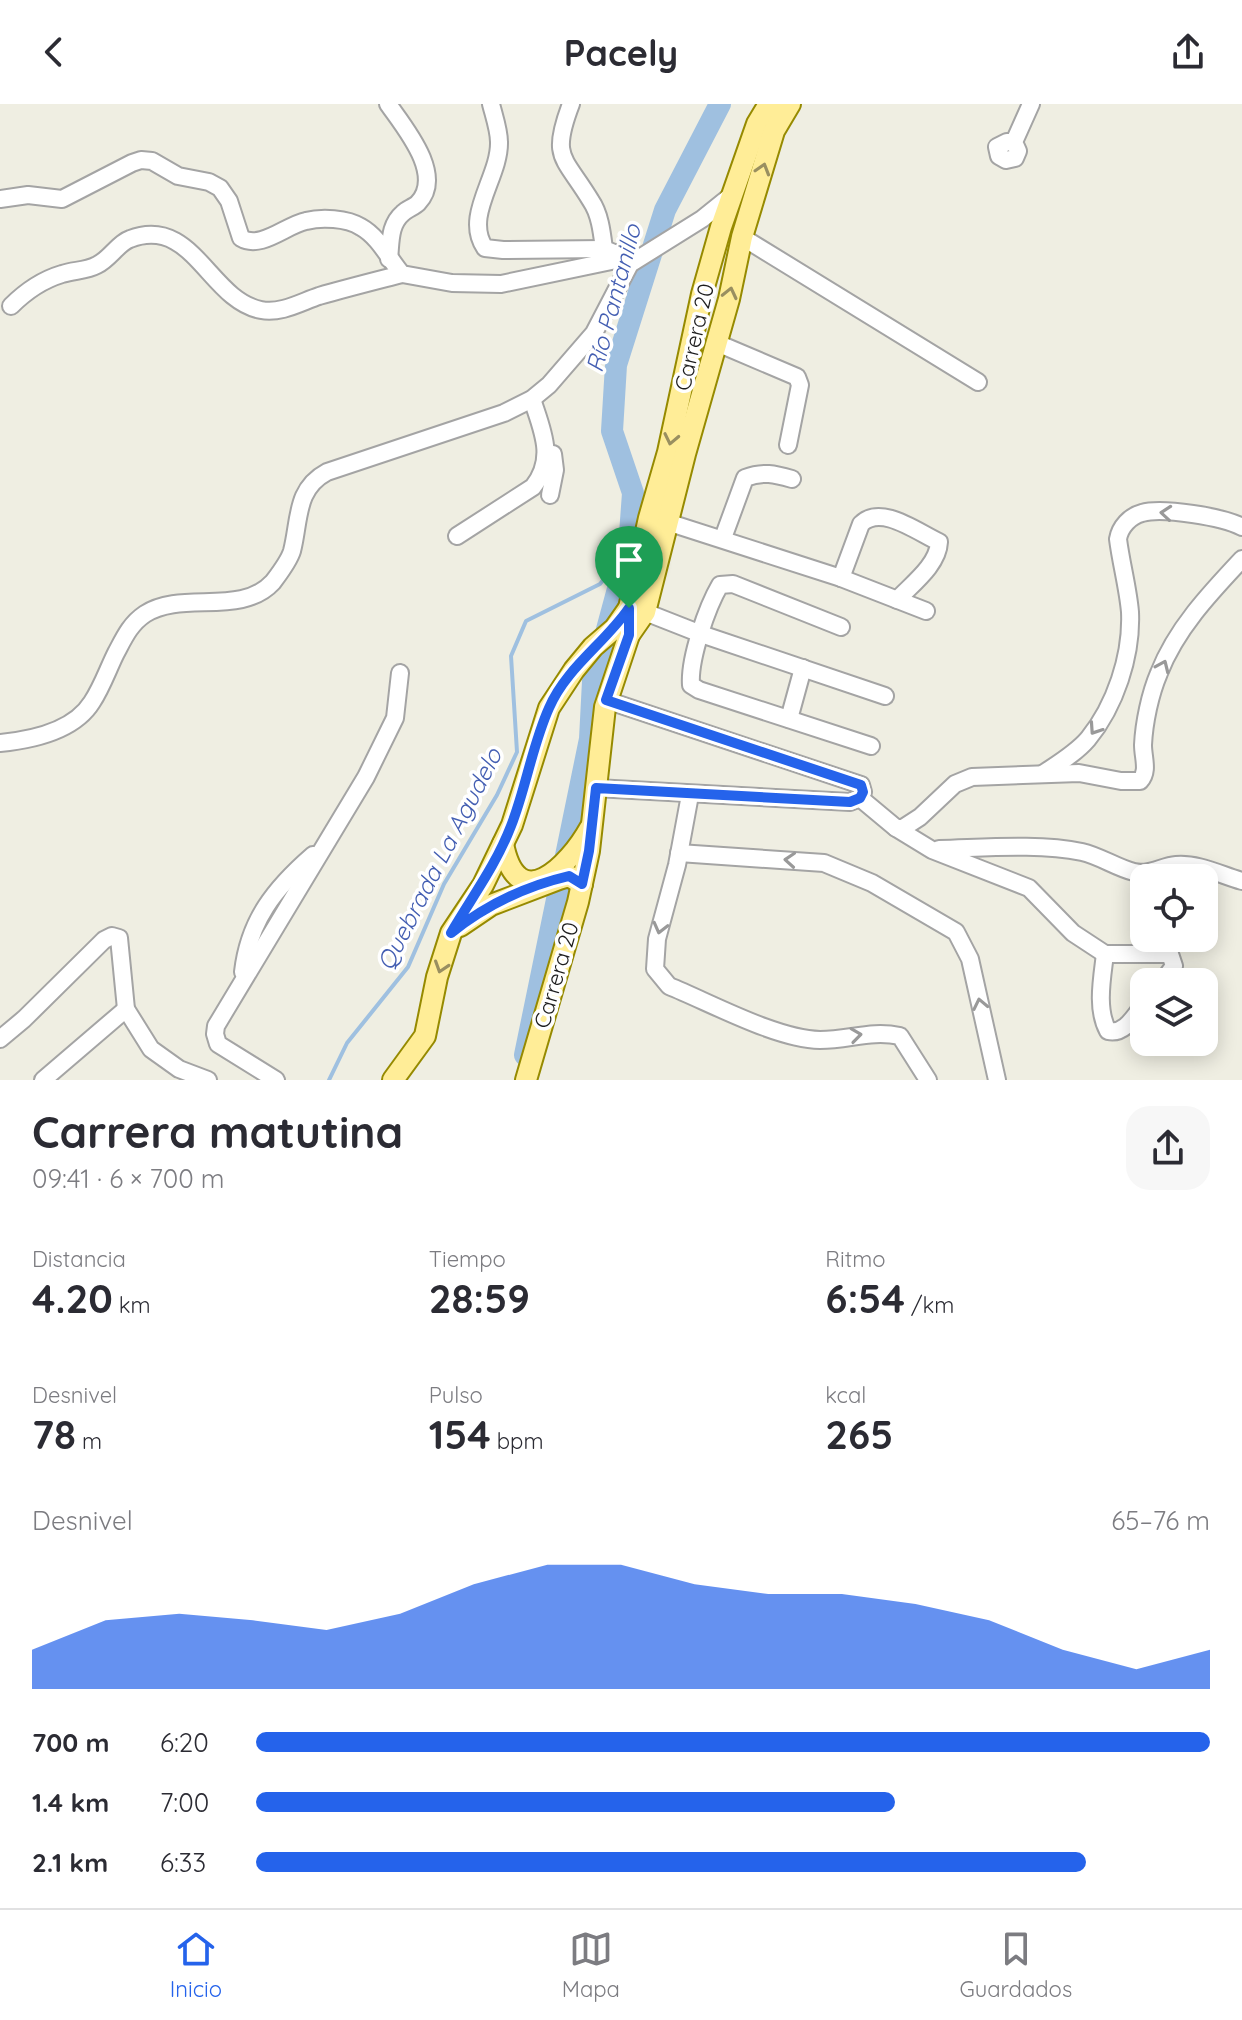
<!DOCTYPE html>
<html lang="es">
<head>
<meta charset="utf-8">
<style>
	:root { --surface:#fff; --page:#f7f7f7; --text:#2b2b33; --muted:#7c7c81; --line:#e1e1e2; --accent:#2563eb }
	body { margin:0; font-family:Quicksand,sans-serif; background:var(--page); color:var(--text); height:100vh; display:flex; flex-direction:column; font-size:30px; white-space:nowrap }
	* { box-sizing:border-box; margin:0 }
	p { font-size:26px; color:var(--muted) }
	.icon { flex:none; width:44px; height:44px; fill:none; stroke:currentColor; stroke-width:2; stroke-linecap:round; stroke-linejoin:round }
	.map { position:relative; height:976px; overflow:hidden }
	.details { display:flex; flex-direction:column; background:var(--surface); flex:1 }
	.details>* { flex:none }
	.controls { position:absolute; left:1130px; top:760px; display:grid; gap:16px }
	.controls a { display:grid; place-items:center; width:88px; height:88px; border-radius:16px; background:var(--surface); box-shadow:0 4px 20px #0003; font-size:40px }
	.pin { position:absolute; display:grid; place-items:center; width:68px; height:68px; color:#fff; margin:-82px -34px; border-radius:50% 50% 50% 0; rotate:-45deg; box-shadow:0 0 8px #0007 }
	.pin .icon { rotate:45deg }
	.round { display:grid; place-items:center; flex:none; width:84px; height:84px; border-radius:24px; background:var(--page) }
	.head { display:flex; align-items:center; justify-content:space-between; height:136px; padding:0 32px }
	h1 { font-size:44px; font-weight:700; line-height:60px }
	.figures { display:grid; grid-template-columns:repeat(3,1fr); gap:12px; height:136px; padding:8px 32px }
	.figures div { display:grid; align-content:center }
	.figures b { font-size:40px; font-weight:700 }
	.figures small { font-size:22px; font-weight:400 }
	.figures p { font-size:22px }
	.chart { height:224px; padding:16px 32px }
	.chart p { display:flex; justify-content:space-between }
	.chart svg { width:100%; height:144px; margin-top:8px; fill:var(--accent); opacity:.7 }
	ul { padding:0 32px; list-style:none; font-size:26px }
	li { display:grid; grid-template-columns:128px 96px 1fr; align-items:center; height:60px }
	li i { height:20px; border-radius:10px; background:var(--accent) }
	header { display:flex; justify-content:space-between; align-items:center; height:104px; padding:0 32px; background:var(--surface); font-size:36px; font-weight:700 }
	.tabs { display:flex; justify-content:space-around; align-items:center; height:112px; border-top:2px solid var(--line); background:var(--surface); font-size:22px; color:var(--muted) }
	.tabs a { display:grid; justify-items:center; gap:4px }
	.tabs .current { color:var(--accent) }
	.map>svg:first-child { display:block }
</style>
</head>
<body>
<header><svg class="icon" aria-label="back" viewBox="0 0 24 24"><path d="M15 5l-7 7 7 7"/></svg>Pacely<svg class="icon" aria-label="share" viewBox="0 0 24 24"><path d="M12 15V3M7 8l5-5 5 5M5 13v7h14v-7"/></svg></header>
<div class="map">
<svg width="1242" height="976" viewBox="0 0 1242 976">
	<rect width="100%" height="100%" fill="#efeee2"/>
	<g fill="none" stroke-linecap="round" stroke-linejoin="round">
		<path stroke="#9fc0e0" stroke-width="4" d="M329,976l18,-37 61,-76 36,-83 53,-89 20,-43 -6,-96 15,-35 74,-37 29,-36"/>
		<path stroke="#9fc0e0" stroke-width="22" d="M525,951l65,-316 3,-58 36,-133 4,-55 -21,-62 4,-66 49,-155 55,-106"/>
		<defs>
			<g id="minor">
				<path d="M388,0c16,23 57,71 30,99 -4,4 -11,6 -15,10 -14,12 -12,29 -14,46"/>
				<path d="M491,0c3,12 8,26 8,38 1,35 -36,74 -14,106l18,2 101,-1"/>
				<path d="M571,0c-21,55 -7,52 20,97 9,13 11,32 13,48l10,4"/>
				<path d="M1014,38l4,9 -3,7 -9,2 -7,-4 -2,-9 10,-5h7l17,-38"/>
				<path d="M0,95l28,-4 34,4 70,-36 9,-3 11,1 26,15 31,6 11,6 9,13 12,37c20,12 45,-13 65,-17 15,-4 41,-3 55,6 18,10 28,32 41,47l50,9 49,1 120,-25 9,5"/>
				<path d="M742,133l236,145"/>
				<path d="M11,202c14,-14 31,-26 51,-32 12,-4 24,-3 35,-9 13,-6 21,-22 33,-26 63,-24 79,61 131,71 20,4 40,-8 58,-14 28,-8 56,-15 83,-22"/>
				<path d="M717,239l80,34 3,8 -12,60"/>
				<path d="M550,391l5,-25 -2,-16"/>
				<path d="M667,418l174,56 85,33"/>
				<path d="M457,432l76,-49c23,-29 9,-57 -1,-88"/>
				<path d="M723,434l22,-60c18,-7 30,-4 47,1"/>
				<path d="M841,474l20,-54c20,-20 56,8 78,18 -1,23 -27,42 -42,58"/>
				<path d="M645,508l56,22 184,62"/>
				<path d="M841,523l-108,-43 -13,1c-13,22 -31,74 -29,100l8,5 172,56"/>
				<path d="M789,615l14,-51"/>
				<path d="M0,639c31,-3 74,-12 92,-41 10,-15 16,-33 24,-49 8,-15 14,-29 29,-39 37,-24 96,3 128,-32 6,-8 16,-21 19,-31 8,-31 3,-62 35,-79l177,-59 28,-14 17,-14 45,-52 36,-69 72,-45 31,-25"/>
				<path d="M1044,669c15,-10 32,-20 44,-34 27,-33 44,-83 42,-127 -2,-24 -9,-49 -12,-73 2,-12 12,-23 24,-26 20,-6 82,4 100,14"/>
				<path d="M596,684l254,14 10,-4 3,-6 -2,-7 -255,-85"/>
				<path d="M690,691l-13,70 -20,74 -2,30 14,17c42,17 107,53 151,54 30,0 50,-10 80,-4l28,44"/>
				<path d="M860,694l36,30 36,22 97,38 44,45 32,21h65l4,12 -12,16"/>
				<path d="M896,724h7l17,-11 35,-33 17,-7 107,-4 42,8h19c9,-10 3,-23 3,-36 1,-22 7,-51 16,-72 17,-44 51,-80 83,-114"/>
				<path d="M939,745c44,-1 100,-6 143,3 18,4 35,16 52,20 15,4 28,-6 42,-7 22,-2 45,10 66,16"/>
				<path d="M679,749l145,10 48,20 84,49 14,27 27,121"/>
				<path d="M1105,850c-3,25 -9,55 3,77 17,4 27,-16 36,-27"/>
				<path d="M243,868c6,-52 32,-84 70,-117"/>
				<path d="M0,935l24,-20 80,-79 8,-4 7,2 7,71 25,40 28,20 29,11"/>
				<path d="M43,976l83,-71"/>
				<path d="M276,976l-58,-36 -3,-10 1,-8 150,-249 29,-59 5,-45"/>
			</g>
			<g id="major">
				<path d="M629,531v-27l20,-90 19,-66 34,-158 19,-67 36,-103 12,-20"/>
				<path d="M503,740c15,74 66,22 87,-16"/>
				<path d="M460,822l31,-21 68,-26 10,-3 13,8"/>
				<path d="M393,976l32,-44 12,-59 14,-44 32,-48 29,-60 37,-117 25,-38 19,-23 22,-19 14,-20"/>
				<path d="M526,976l52,-178 11,-51 16,-144 24,-72 16,-23 40,-158 44,-155 13,-62 32,-106 16,-27"/>
			</g>
		</defs>
		<use href="#minor" stroke="#a4a4a4" stroke-width="20"/>
		<use href="#major" stroke="#968a00" stroke-width="24"/>
		<use href="#minor" stroke="#fff" stroke-width="16"/>
		<use href="#major" stroke="#ffed97" stroke-width="20"/>
	</g>
	<defs><path id="oneway-chevron" d="M-2-3.5L2.5 0L-2 3.5" fill="none" stroke-width="1.6" stroke-linecap="round" stroke-linejoin="round" transform="scale(2)"/></defs>
	<g stroke="#998f60">
		<use href="#oneway-chevron" transform="translate(763 65) rotate(-73)"/>
		<use href="#oneway-chevron" transform="translate(730 189) rotate(-77)"/>
		<use href="#oneway-chevron" transform="translate(671 335) rotate(102)"/>
		<use href="#oneway-chevron" transform="translate(441 863) rotate(108)"/>
	</g>
	<g stroke="#999">
		<use href="#oneway-chevron" transform="translate(1166 409) rotate(-175)"/>
		<use href="#oneway-chevron" transform="translate(1163 562) rotate(-66)"/>
		<use href="#oneway-chevron" transform="translate(1095 625) rotate(124)"/>
		<use href="#oneway-chevron" transform="translate(790 756) rotate(-176)"/>
		<use href="#oneway-chevron" transform="translate(660 824) rotate(104)"/>
		<use href="#oneway-chevron" transform="translate(980 900) rotate(-102)"/>
		<use href="#oneway-chevron" transform="translate(856 931) rotate(-8)"/>
	</g>
	<g fill="none" stroke-linecap="round" stroke-linejoin="round">
		<defs>
			<path id="route" d="M629,504v27l-23,65 255,85 2,7 -3,6 -10,4 -254,-14 -7,63 -7,33 -13,-8c-43,10 -84,30 -118,57 21,-36 45,-68 60,-107 15,-38 21,-80 38,-118 17,-40 56,-65 80,-100z"/>
		</defs>
		<use href="#route" stroke="#fff" stroke-width="16"/>
		<use href="#route" stroke="#2563eb" stroke-width="10"/>
	</g>
	<g text-anchor="middle" dominant-baseline="central" stroke-width="7" stroke-linejoin="round" paint-order="stroke">
		<g font-size="22" fill="#1d1d1d" stroke="#fff">
			<text transform="translate(694 233) rotate(-77)">Carrera 20</text>
			<text transform="translate(556 871) rotate(-74)">Carrera 20</text>
		</g>
		<g font-size="24" font-style="italic" fill="#435eb2" stroke="#fff">
			<text transform="translate(613 194) rotate(-75)">Río Pantanillo</text>
			<text transform="translate(439 755) rotate(-63)">Quebrada La Agudelo</text>
		</g>
	</g>
</svg>
<div class="controls">
<a><svg class="icon" aria-label="locate" viewBox="0 0 24 24"><circle cx="12" cy="12" r="6"/><path d="M12 2v4M12 18v4M2 12h4M18 12h4"/></svg></a>
<a><svg class="icon" aria-label="layers" viewBox="0 0 24 24"><path d="M12 4l9 5-9 5-9-5zM3 14l9 5 9-5"/></svg></a>
</div>
<div class="pin" style="left:629px;top:504px;background:#1e9e55"><svg class="icon" aria-label="arrive" viewBox="0 0 24 24"><path d="M6 21V4h12l-3 4 3 4H6"/></svg></div>
</div>
<section class="details">
<div class="head"><div><h1>Carrera matutina</h1><p>09:41 · 6 × 700 m</p></div><a class="round"><svg class="icon" aria-label="share" viewBox="0 0 24 24"><path d="M12 15V3M7 8l5-5 5 5M5 13v7h14v-7"/></svg></a></div>
<div class="figures">
<div><p>Distancia</p><b>4.20<small> km</small></b></div>
<div><p>Tiempo</p><b>28:59</b></div>
<div><p>Ritmo</p><b>6:54<small> /km</small></b></div>
</div>
<div class="figures">
<div><p>Desnivel</p><b>78<small> m</small></b></div>
<div><p>Pulso</p><b>154<small> bpm</small></b></div>
<div><p>kcal</p><b>265</b></div>
</div>
<div class="chart"><p><span>Desnivel</span>65–76 m</p>
<svg viewBox="0 0 160 44" preserveAspectRatio="none"><path d="M0 44V32L10 23L20 21L30 23L40 26L50 21L60 12L70 6L80 6L90 12L100 15L110 15L120 18L130 23L140 32L150 38L160 32V44z"/></svg>
</div>
<ul>
<li><b>700 m</b>6:20<i style="width:100%"></i></li>
<li><b>1.4 km</b>7:00<i style="width:67%"></i></li>
<li><b>2.1 km</b>6:33<i style="width:87%"></i></li>
</ul>
</section>
<nav class="tabs">
<a class="current"><svg class="icon" aria-label="home" viewBox="0 0 24 24"><path d="M3 11l9-7 9 7M6 9v11h12V9"/></svg>Inicio</a>
<a><svg class="icon" aria-label="map" viewBox="0 0 24 24"><path d="M3 6l6-2 6 2 6-2v14l-6 2-6-2-6 2zM9 4v14M15 6v14"/></svg>Mapa</a>
<a><svg class="icon" aria-label="saved" viewBox="0 0 24 24"><path d="M7 4h10v16l-5-4-5 4z"/></svg>Guardados</a>
</nav>
</body>
</html>
